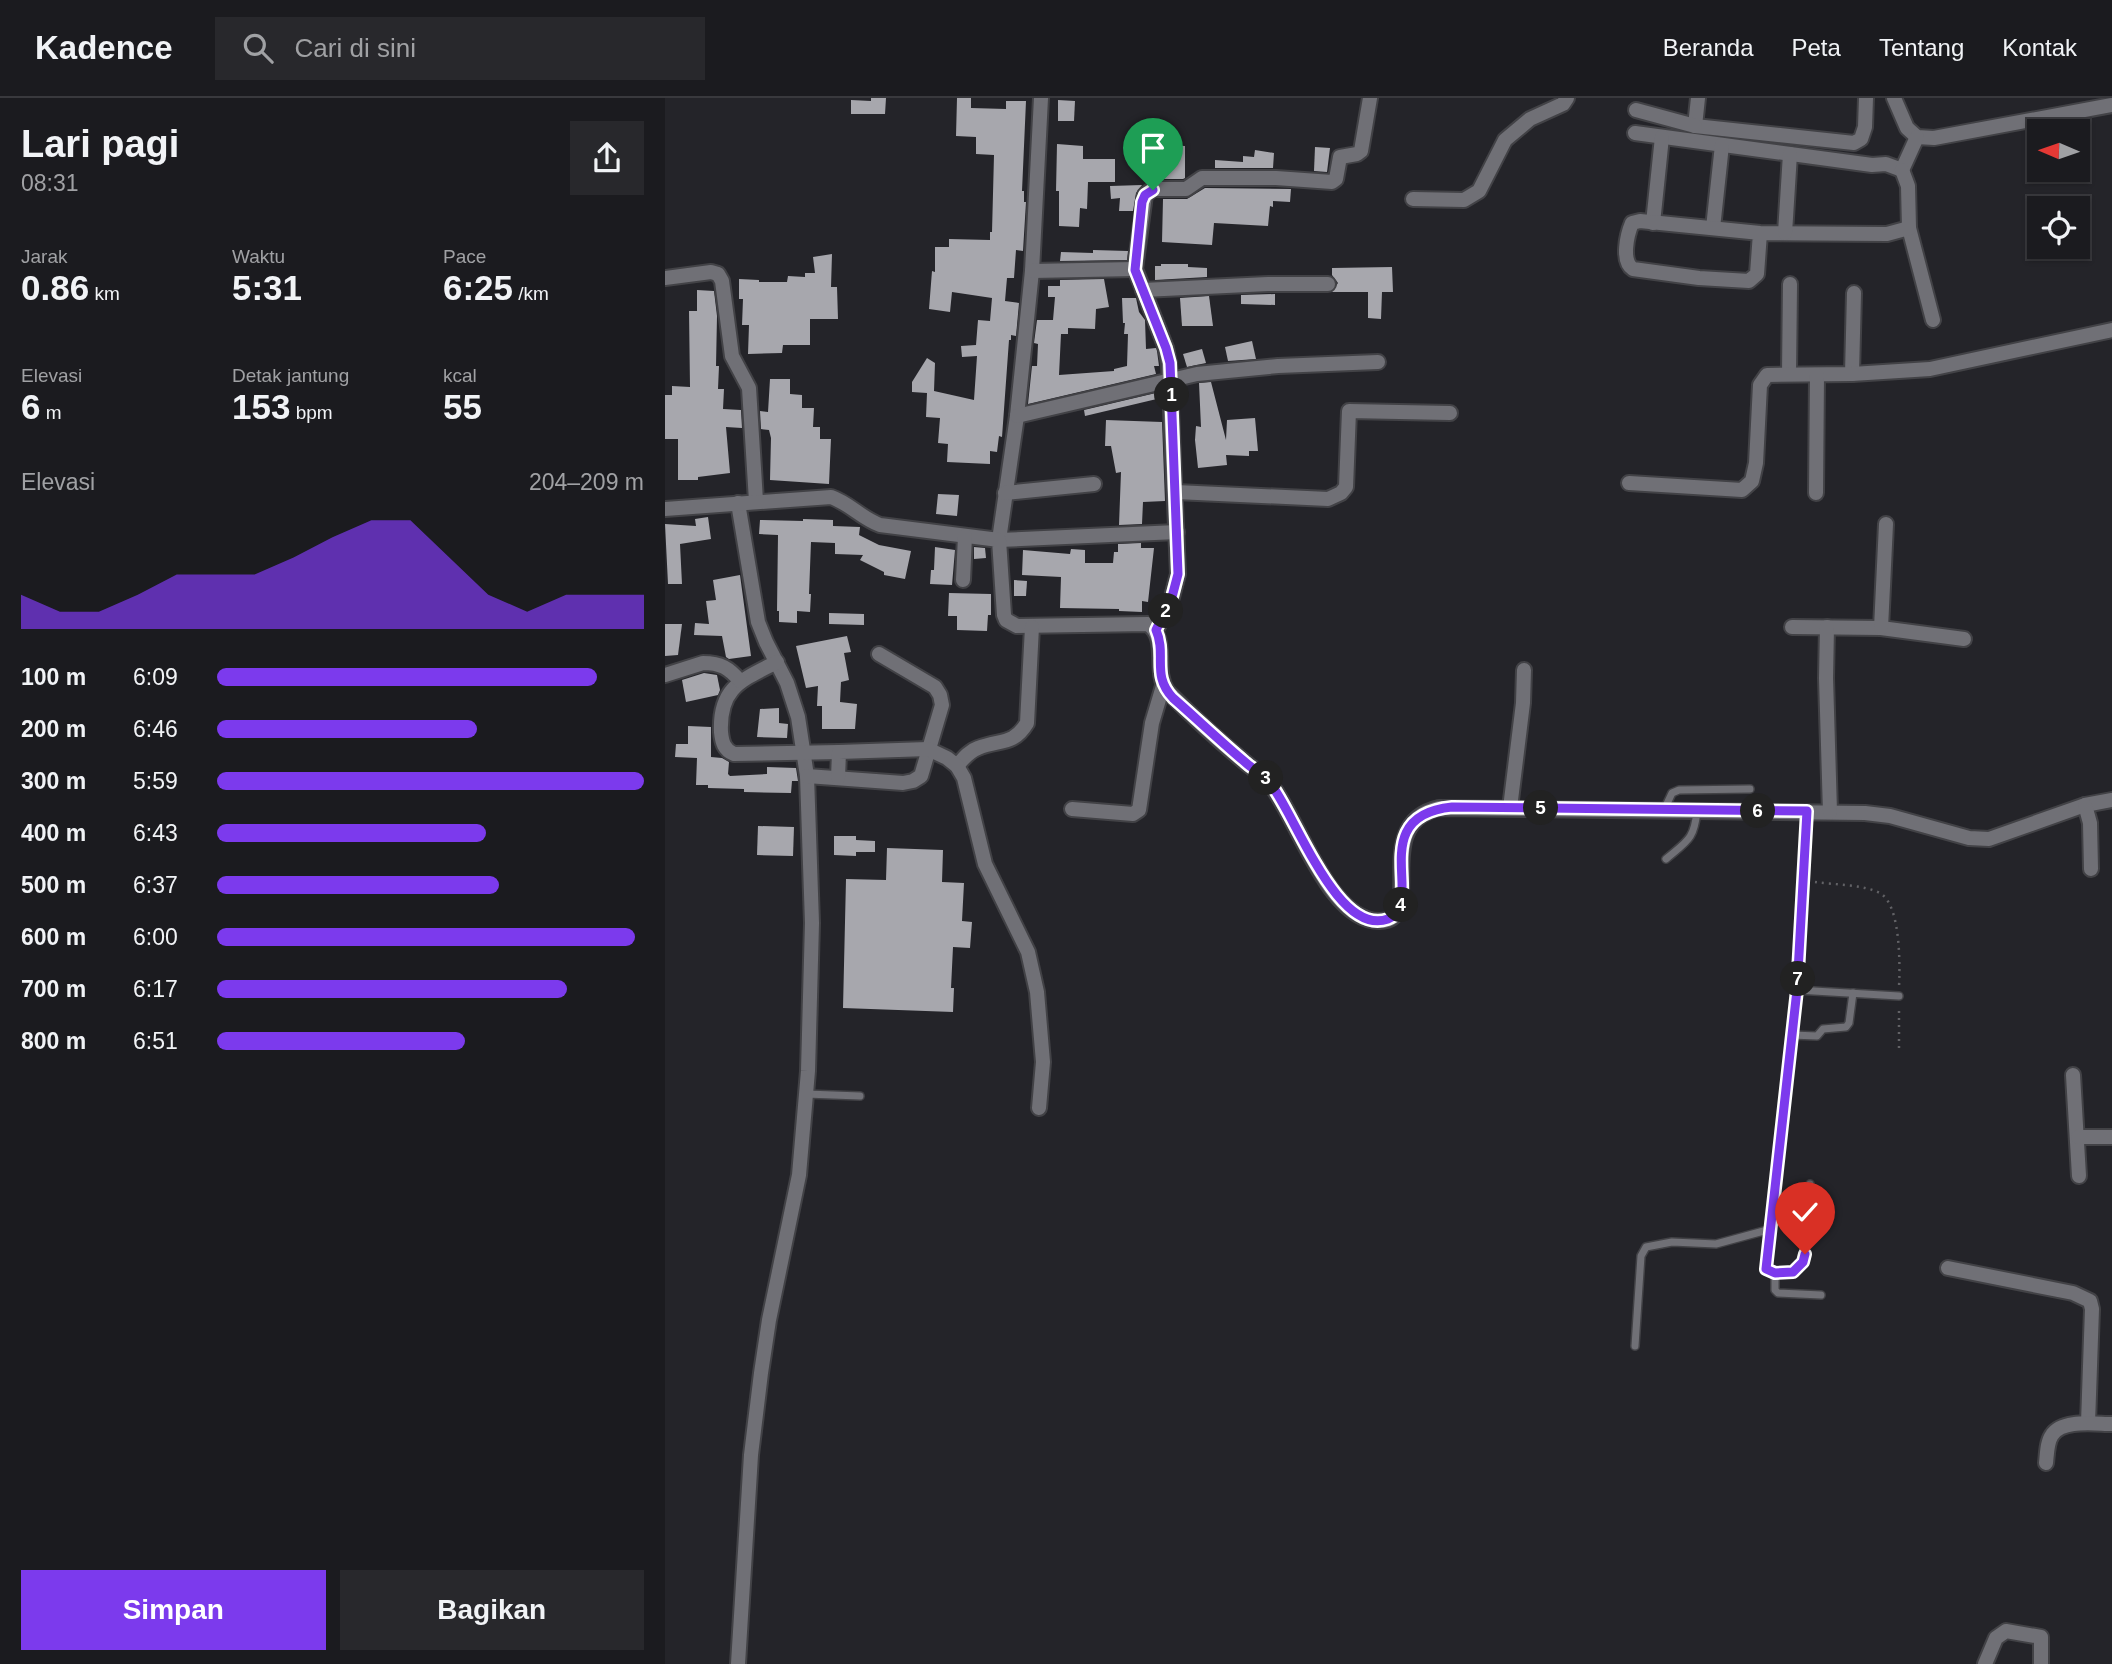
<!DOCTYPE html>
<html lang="id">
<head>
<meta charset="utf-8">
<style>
	:root { --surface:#1b1b1f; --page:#28282c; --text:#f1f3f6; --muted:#a0a1a4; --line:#39393d; --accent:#7c3aed }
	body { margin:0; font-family:Arial,sans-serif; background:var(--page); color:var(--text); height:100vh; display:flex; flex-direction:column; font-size:26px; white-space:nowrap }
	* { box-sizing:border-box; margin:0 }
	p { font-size:23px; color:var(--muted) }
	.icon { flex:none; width:38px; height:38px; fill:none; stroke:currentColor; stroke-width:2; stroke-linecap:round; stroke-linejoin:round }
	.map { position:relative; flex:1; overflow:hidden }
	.side { display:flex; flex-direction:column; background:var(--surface); width:665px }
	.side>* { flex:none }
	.needle { width:46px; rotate:272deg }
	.tools { position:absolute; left:1362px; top:21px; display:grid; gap:14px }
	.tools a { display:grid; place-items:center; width:63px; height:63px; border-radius:0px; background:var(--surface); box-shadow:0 2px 5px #0004,0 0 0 2px var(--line); font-size:35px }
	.pin { position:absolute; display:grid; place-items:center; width:60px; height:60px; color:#fff; margin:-72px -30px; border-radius:50% 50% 50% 0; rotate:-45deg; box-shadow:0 0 7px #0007 }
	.pin .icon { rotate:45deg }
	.km { position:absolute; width:35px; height:35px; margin:-18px; border-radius:50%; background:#222; color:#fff; font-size:19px; line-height:35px; text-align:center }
	.round { display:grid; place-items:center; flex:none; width:74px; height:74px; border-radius:0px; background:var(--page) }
	.head { display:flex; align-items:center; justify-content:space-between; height:119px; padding:0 21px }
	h1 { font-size:38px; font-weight:600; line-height:52px }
	.figures { display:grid; grid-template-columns:repeat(3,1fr); gap:10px; height:119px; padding:7px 21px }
	.figures div { display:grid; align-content:center }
	.figures b { font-size:35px; font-weight:600 }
	.figures small { font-size:19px; font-weight:400 }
	.figures p { font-size:19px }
	.chart { height:196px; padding:14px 21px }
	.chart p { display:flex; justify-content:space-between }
	.chart svg { width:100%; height:126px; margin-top:7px; fill:var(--accent); opacity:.7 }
	.primary-button { display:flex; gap:14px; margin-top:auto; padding:14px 21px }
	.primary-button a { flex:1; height:80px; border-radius:0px; background:var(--accent); color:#fff; font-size:28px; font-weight:600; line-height:80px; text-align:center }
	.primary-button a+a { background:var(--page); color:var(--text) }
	ul { padding:0 21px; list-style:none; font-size:23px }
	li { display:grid; grid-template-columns:112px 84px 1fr; align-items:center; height:52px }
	li i { height:18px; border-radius:9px; background:var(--accent) }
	header { display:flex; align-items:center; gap:42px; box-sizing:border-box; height:98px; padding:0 35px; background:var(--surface); border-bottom:2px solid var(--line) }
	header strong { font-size:33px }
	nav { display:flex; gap:38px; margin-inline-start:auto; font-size:24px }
	.search { width:490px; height:63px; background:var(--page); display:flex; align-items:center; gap:18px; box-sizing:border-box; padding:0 24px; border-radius:0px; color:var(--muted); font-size:26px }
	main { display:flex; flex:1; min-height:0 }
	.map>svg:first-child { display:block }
</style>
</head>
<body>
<header>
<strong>Kadence</strong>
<div class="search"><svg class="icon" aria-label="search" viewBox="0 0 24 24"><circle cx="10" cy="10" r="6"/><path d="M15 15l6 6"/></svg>Cari di sini</div>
<nav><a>Beranda</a><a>Peta</a><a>Tentang</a><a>Kontak</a></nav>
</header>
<main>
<section class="side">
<div class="head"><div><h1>Lari pagi</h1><p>08:31</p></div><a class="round"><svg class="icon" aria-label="share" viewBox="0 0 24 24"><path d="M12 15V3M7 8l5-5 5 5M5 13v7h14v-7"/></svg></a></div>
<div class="figures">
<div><p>Jarak</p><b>0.86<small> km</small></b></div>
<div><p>Waktu</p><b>5:31</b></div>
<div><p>Pace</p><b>6:25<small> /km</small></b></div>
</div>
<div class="figures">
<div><p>Elevasi</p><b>6<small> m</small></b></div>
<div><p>Detak jantung</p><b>153<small> bpm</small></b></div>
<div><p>kcal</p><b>55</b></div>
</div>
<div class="chart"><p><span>Elevasi</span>204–209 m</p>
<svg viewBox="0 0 160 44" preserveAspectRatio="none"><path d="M0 44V32L10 38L20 38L30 32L40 25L50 25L60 25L70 19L80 12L90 6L100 6L110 19L120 32L130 38L140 32L150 32L160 32V44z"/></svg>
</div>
<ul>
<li><b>100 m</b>6:09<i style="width:89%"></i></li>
<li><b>200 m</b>6:46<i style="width:61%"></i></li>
<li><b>300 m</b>5:59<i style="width:100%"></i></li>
<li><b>400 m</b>6:43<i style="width:63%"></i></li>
<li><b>500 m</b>6:37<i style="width:66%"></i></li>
<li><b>600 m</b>6:00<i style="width:98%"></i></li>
<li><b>700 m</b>6:17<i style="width:82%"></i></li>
<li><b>800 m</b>6:51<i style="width:58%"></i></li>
</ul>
<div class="primary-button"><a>Simpan</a><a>Bagikan</a></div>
</section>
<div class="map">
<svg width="1447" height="1566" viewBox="0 0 1447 1566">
	<rect width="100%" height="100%" fill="#242429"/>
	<g fill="#a7a7ad">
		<path d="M206,0h15l-1,16h-34v-14l20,1z"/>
		<path d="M292,0h14v10l35,1v-8h20l-4,90h2v11h2l-3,49 -7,-1 -2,28h-7l-2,23 14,2 -3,33 -5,-1v5h-2l-7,97 -3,-1 -2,16 -7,-1v13l-43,-2 1,-18 -10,-1 2,-25 -14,-1 1,-24 -15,-1v-10l15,-24 8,5 -1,28 40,9 3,-44 -15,1 -1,-11 15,-1 2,-25 12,1 2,-23 -40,-6 -2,20 -21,-3 3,-38 3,1v-25h14v-8l41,1v-8h2l2,-77 -18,-1v-17l-20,-1z"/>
		<path d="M393,2l17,1 -1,20h-16z"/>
		<path d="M392,46l26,2v13h32v23h-27l-1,27 -7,-1 -1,19 -20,-1v-35h-3z"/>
		<path d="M501,47l19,1v32l-2,1h-19z"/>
		<path d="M650,49l15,1 -3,24 -13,-1z"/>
		<path d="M590,52l19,3 -1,15h-58v-8l28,2v-6l11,1z"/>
		<path d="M477,87l-6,8 -3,18h-14l1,-13 -9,1 -1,-13z"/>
		<path d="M540,90l86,1 -1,13 -17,-1v6l-3,-1 -2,20 -54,-3 -2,22 -50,-3 1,-43h24z"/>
		<path d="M428,152l35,1 -1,9 -67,1 1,-9 32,1z"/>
		<path d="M167,156l-1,33h6l1,32h-28v26h-27l-1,8 -34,1 1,-29h-7l1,-26h-4v-20l20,1v2h28l1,-6 17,1v-4h10l-2,-16z"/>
		<path d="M496,166h27v3l19,1v9l-52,3v-14h6z"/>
		<path d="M727,169l1,25h-11l-1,27 -13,-1v-26h-36l6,-9 -6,-8v-7z"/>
		<path d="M439,181l5,28 -13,2 -1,20 -27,-1v6h-7l-2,41 55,-4v-2l13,-3 1,-32h-4l1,-11h-2l-1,-25h14l3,14 6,8 1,29 10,-1 1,3 2,15h-5l2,8 -128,30 4,-38h5l1,-22 -4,-1 3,-23h16l2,-23h-7v-11h12v-6z"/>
		<path d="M32,192l17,1 3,25 -1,50h3l-1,23h6l-1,20 18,1 1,18 -16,-1 4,46 -32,4v3h-20v-41h-13v-44h7v-9l18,1 -1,-76h8z"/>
		<path d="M610,196v11l-34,-1v-9z"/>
		<path d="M544,198l4,30h-31l-2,-28z"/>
		<path d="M587,243l4,18 -28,2 -3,-14z"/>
		<path d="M537,251l4,14 -19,4 -4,-13z"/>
		<path d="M105,281h20v15l12,1v13h12l-1,19h7v12h11l-2,45 -59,-4 1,-42 -2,-8 -8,-1 -1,-18 8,1z"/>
		<path d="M546,284l15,58 1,-20 28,-2 3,33h-9v5l-23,-1 1,10 -29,3 -3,-28 1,-14 5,1 -2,-44z"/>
		<path d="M495,294l1,6 -76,18 -1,-6z"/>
		<path d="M441,322l56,2 3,79 -22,1 -1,22 -23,1 2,-53 -5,1 -5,-27h-6z"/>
		<path d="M273,396l21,1 -2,21 -21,-2z"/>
		<path d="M43,419l3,22 -31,5 2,40h-14l-3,-60 31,2 -1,-7z"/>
		<path d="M138,421l30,1v6l27,1 -1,8 20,10 32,6 -6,28 -21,-4v-3l-24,-12 3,-5 -28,-1v-11l-24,-1 -2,52h2l-1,18 -13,-1v12l-18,-1v-11h-2l1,-76 -19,-1 1,-14 43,1z"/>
		<path d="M476,445v5h13l-6,54 -6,-1v11l-23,-1v-2l-59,-1 1,-31 -39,-2 1,-25 47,4 1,-5 14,1v13h28l1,-11h4v-8z"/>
		<path d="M270,449l20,3 -3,35 -22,-1 1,-14h3z"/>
		<path d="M309,449l11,1 1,10 -12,1z"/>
		<path d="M75,477l11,81 -22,3 -3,-2 -4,-21 -28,-1 1,-12 14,1 -3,-23 10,-1 -3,-20z"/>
		<path d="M349,482l13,1 -1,15h-12z"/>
		<path d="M284,495l42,1v21h-3l-1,16 -30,-1v-14h-9z"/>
		<path d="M164,515l35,1v11l-35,-1z"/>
		<path d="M0,526h17l-4,31 -13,1z"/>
		<path d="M182,538l4,16 -7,1 5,27 -8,2 -1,20 17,2 -2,25h-33v-23h-5l1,-20 -12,2 -10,-42z"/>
		<path d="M39,575l13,2 3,15 -2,5 -32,7 -4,-22z"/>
		<path d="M114,610v15l9,1 -1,14 -30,-1 3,-28z"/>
		<path d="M23,628l23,1v30l11,1 7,4 -1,12 2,2 37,-2v-7l29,1 2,13h-6l-1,12 -47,-1v-3l-36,-1v-3h-12l1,-27 -22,-1 1,-13h12z"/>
		<path d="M93,728l36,1 -1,29 -36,-1z"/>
		<path d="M169,738h22v4l19,1v11h-19v4l-22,-1z"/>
		<path d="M222,750l56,2 -1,32 22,1 -2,38 10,1 -2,26 -17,-1 -2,41h3l-1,24 -110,-4 3,-129 40,1z"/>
	</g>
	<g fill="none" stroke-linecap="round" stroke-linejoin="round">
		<defs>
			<g id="service">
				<path d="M999,712l8,-17 7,-3 71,-1"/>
				<path d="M1142,714l-10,178 -32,277 3,4c14,5 26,3 35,-9l7,-78"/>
				<path d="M1001,761c21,-18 28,-19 31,-48"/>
				<path d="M1132,892l102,6"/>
				<path d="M1127,937l25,1 6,-7 23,-2 3,-4 4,-30"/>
				<path d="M141,996l54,2"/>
				<path d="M1110,1175v17l3,3 43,2"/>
				<path d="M970,1248l6,-90 5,-9 26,-5 44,2 55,-15"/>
			</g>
			<g id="minor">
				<path d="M376,0l-9,173 -15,145 -18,124 178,-8"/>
				<path d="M1033,0l-3,28 159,17 7,-4 4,-12 1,-29"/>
				<path d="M1229,0l13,30 10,9 17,1 178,-33"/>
				<path d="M971,12l59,16"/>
				<path d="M970,35l237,32 14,-1 16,6 15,-33"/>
				<path d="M748,101l51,1 15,-9 26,-51 25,-21 33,-15 4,-6"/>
				<path d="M988,125l9,-86"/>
				<path d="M1048,130l9,-83"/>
				<path d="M1244,130l24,92"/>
				<path d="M1095,135l-3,41 -8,7 -50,-3 -66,-9c-12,-8 -6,-34 -1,-46l8,-2 120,12 127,1 22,-6 -1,-42 -6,-16"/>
				<path d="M1120,135l5,-79"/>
				<path d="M367,173l103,-2"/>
				<path d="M0,180l46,-6 7,2 4,7 10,75 17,32 7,113"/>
				<path d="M478,192l125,-6h60"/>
				<path d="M1124,276l1,-90"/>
				<path d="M1187,276l2,-81"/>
				<path d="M352,318l180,-42 81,-8 100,-4"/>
				<path d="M964,385l113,7 10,-9 4,-18 4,-78 7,-10 85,-1 78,-5 182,-39"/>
				<path d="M511,394l152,7 13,-6 5,-6 3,-76 101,2"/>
				<path d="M340,395l89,-9"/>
				<path d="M1151,395l1,-118"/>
				<path d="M73,405l20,119 8,20 21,41 11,34 9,59 5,147 -4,148 -9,104 -30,145 -8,53 -10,82 -13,209"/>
				<path d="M0,411l166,-12c18,6 30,21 49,28l119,15 5,75 2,5 11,6 131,-2c21,15 5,46 19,67 25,25 52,50 79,72 7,6 15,10 21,17 30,33 60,142 113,141 48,-1 -11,-97 59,-113l426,5 25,3 79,22 20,1 96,-34 27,-5"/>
				<path d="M298,482l2,-44"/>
				<path d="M1127,529l89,1 83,11"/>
				<path d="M1162,529l-1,51 4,134"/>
				<path d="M1216,530l5,-104"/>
				<path d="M491,532l16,-33 6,-23 -9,-211 -3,-15 -31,-79 10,-74 8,-6h33l16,-11h74l56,4 4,-3 4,-22 17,-3 4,-3 9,-53"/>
				<path d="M112,564c-35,18 -58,25 -56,70 1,10 3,18 13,22l105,-2"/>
				<path d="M0,577l38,-12c18,0 26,5 37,18"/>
				<path d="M292,668c6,-7 12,-15 21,-18 22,-9 35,-2 49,-25l5,-96"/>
				<path d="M142,678l96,7 10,-2 8,-5 21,-71 -2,-10 -5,-8 -56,-33"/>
				<path d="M173,680l1,-26 89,-3 19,9 10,8 7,12 21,86 43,88 9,40 6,70 -4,46"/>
				<path d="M1420,707l5,18 1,46"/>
				<path d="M845,710l13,-105 1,-33"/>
				<path d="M407,711l61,5 6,-4 13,-87 11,-37"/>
				<path d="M1408,977l6,101"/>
				<path d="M1413,1039h34"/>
				<path d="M1283,1170l125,25 17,8 2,8 -4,114"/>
				<path d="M1381,1365c1,-9 1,-21 6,-28 10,-16 43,-11 60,-11"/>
				<path d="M1320,1566l11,-26 10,-7 35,6v27"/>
			</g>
		</defs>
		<use href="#service" stroke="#424246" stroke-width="10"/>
		<use href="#minor" stroke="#424246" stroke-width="18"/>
		<g stroke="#626266" stroke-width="2.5" stroke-dasharray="2 5" stroke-linecap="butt">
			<path d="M1150,784c20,3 46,2 65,11 21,12 20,73 19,94"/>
			<path d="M1234,950v-40"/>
		</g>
		<use href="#service" stroke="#707076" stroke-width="7"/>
		<use href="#minor" stroke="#707076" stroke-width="14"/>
	</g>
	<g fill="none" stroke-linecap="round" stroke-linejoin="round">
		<defs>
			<path id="route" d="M488,92l-8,5 -3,7 -7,68 31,78 4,15 8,211 -6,23 -16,33c11,25 -5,45 17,68 24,21 47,43 72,64 6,6 15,10 21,16 27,28 69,160 122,141 39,-14 -25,-103 64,-112l355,4 -10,179 -31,279 9,4 18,-1 10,-10 2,-8"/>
		</defs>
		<use href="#route" stroke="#fff" stroke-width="14"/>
		<use href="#route" stroke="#7c3aed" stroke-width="9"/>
	</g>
</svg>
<div class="tools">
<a><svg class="needle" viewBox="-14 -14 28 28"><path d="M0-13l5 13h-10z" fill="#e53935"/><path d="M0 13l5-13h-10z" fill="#a0a1a4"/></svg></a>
<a><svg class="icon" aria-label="locate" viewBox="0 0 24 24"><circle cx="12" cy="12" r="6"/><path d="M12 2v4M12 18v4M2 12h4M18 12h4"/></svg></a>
</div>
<div class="pin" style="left:488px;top:92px;background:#1e9e55"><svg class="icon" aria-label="arrive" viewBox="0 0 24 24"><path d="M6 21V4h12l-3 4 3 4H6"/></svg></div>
<div class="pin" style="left:1140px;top:1156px;background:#d93025"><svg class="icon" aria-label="check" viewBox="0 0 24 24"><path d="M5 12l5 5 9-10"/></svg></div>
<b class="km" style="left:507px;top:297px">1</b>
<b class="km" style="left:501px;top:513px">2</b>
<b class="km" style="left:601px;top:680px">3</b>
<b class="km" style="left:736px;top:807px">4</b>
<b class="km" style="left:876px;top:710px">5</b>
<b class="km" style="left:1093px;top:713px">6</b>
<b class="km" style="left:1133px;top:881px">7</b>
</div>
</main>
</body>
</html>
